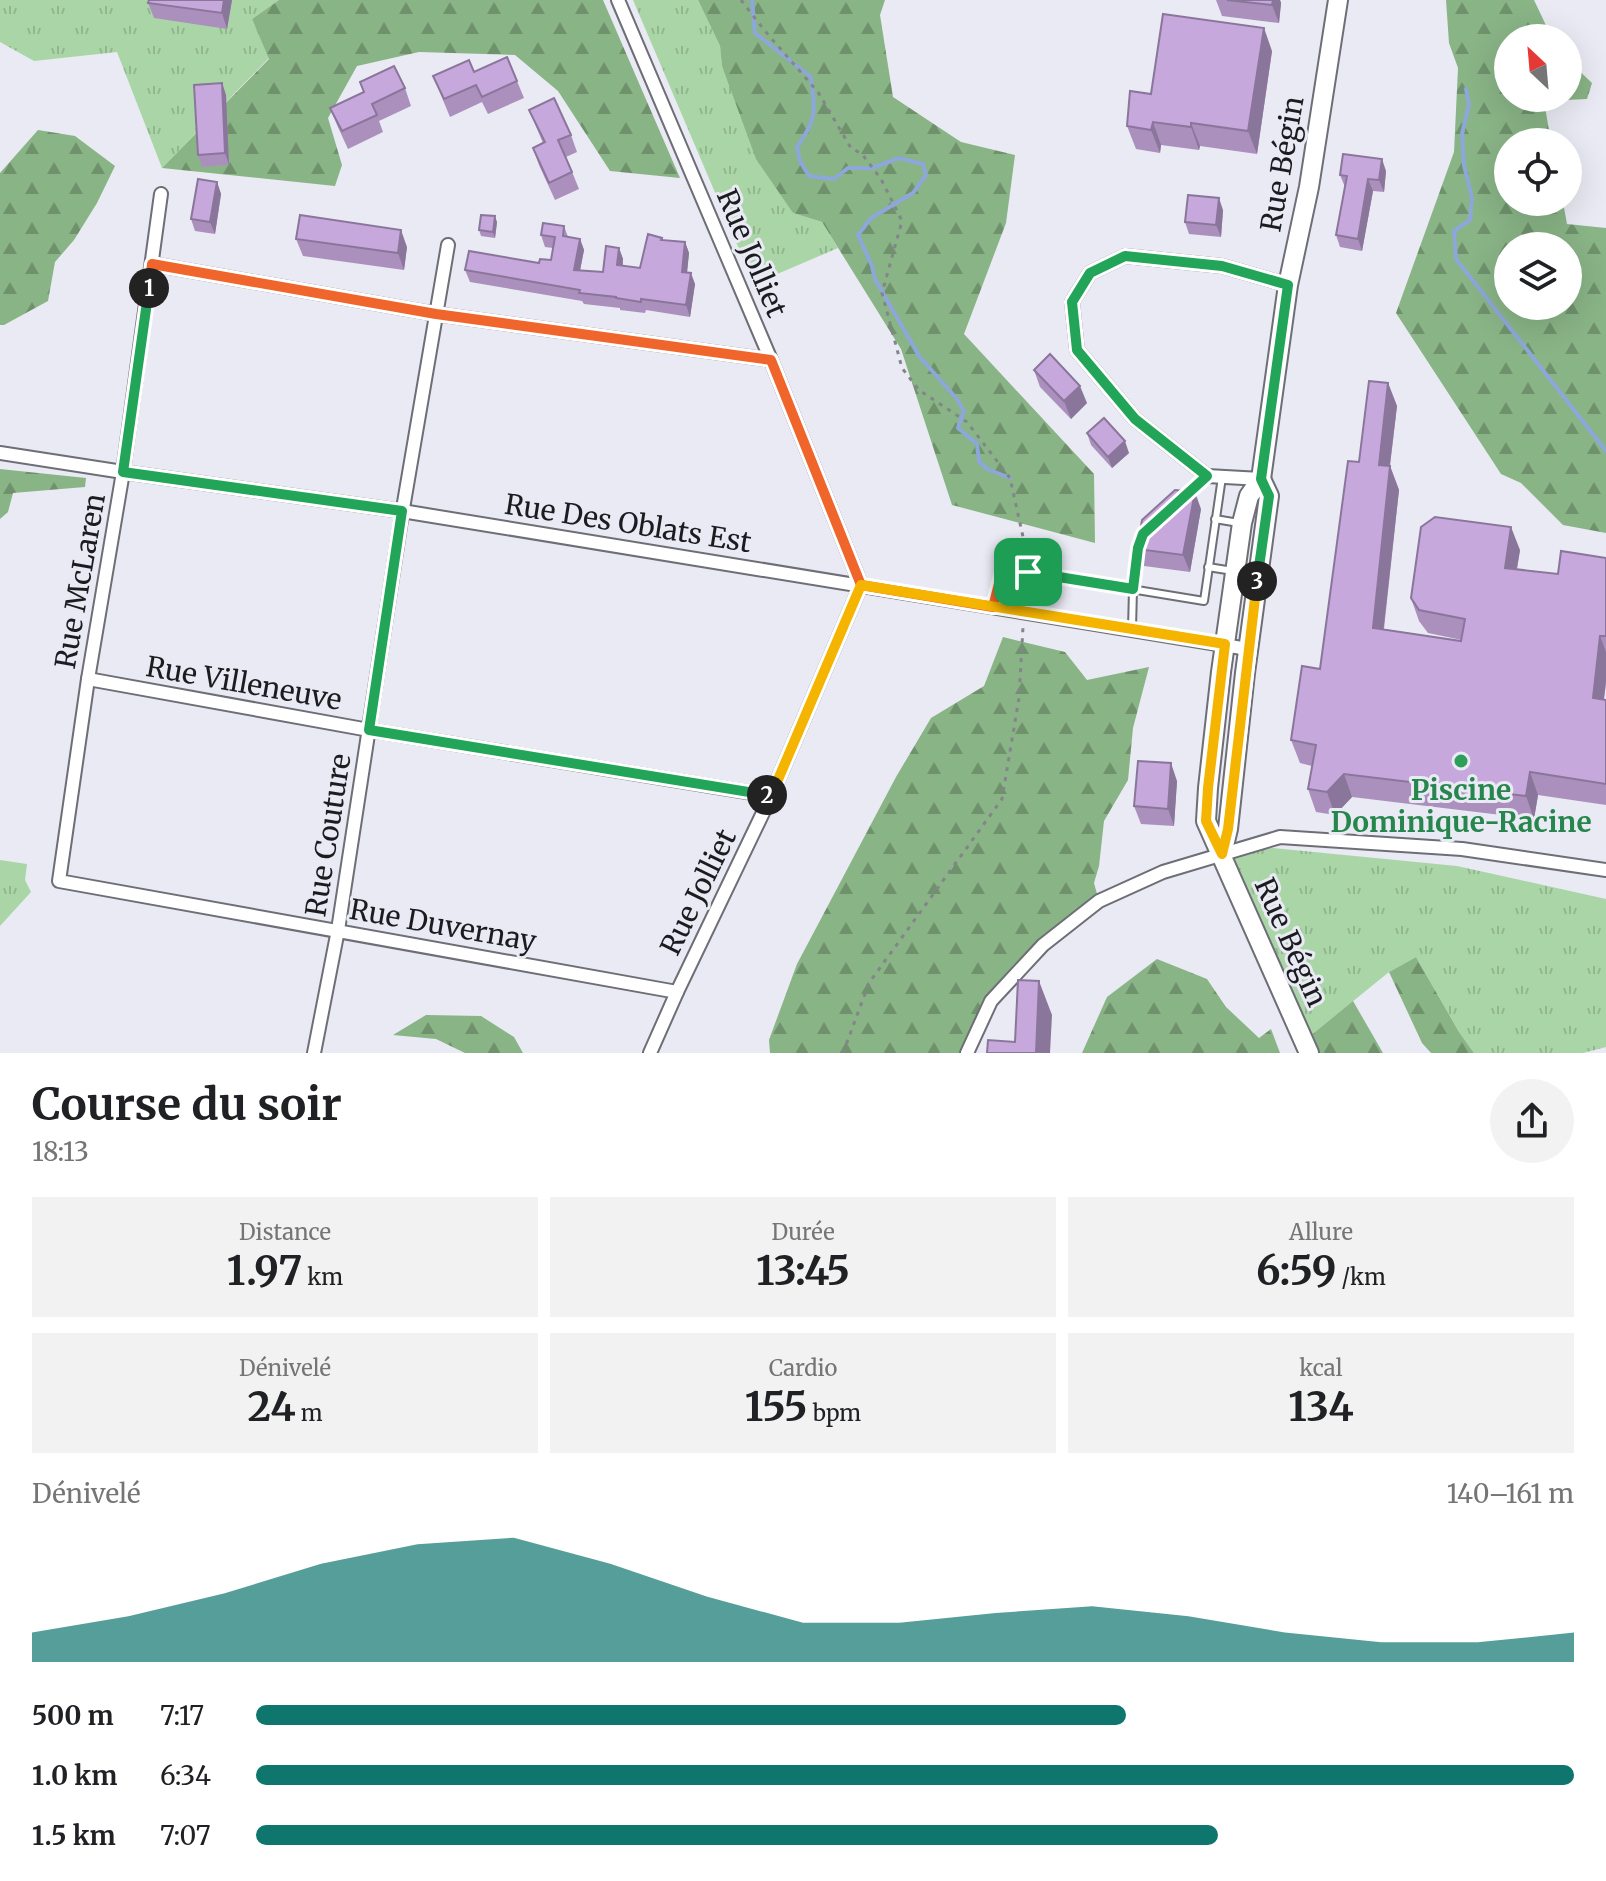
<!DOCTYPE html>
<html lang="fr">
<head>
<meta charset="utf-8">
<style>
	:root { --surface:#fff; --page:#f2f2f2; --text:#202124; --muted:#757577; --accent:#0f766e }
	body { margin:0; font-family:Merriweather,serif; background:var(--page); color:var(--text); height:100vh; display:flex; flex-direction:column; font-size:30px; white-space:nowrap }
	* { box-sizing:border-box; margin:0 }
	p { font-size:26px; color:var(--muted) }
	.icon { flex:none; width:44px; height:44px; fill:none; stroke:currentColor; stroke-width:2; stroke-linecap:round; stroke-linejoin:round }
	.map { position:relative; height:1053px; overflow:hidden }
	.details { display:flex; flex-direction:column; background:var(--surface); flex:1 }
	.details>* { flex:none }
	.needle { width:52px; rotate:334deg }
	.buttons { position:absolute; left:1494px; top:24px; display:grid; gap:16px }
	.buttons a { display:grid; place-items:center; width:88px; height:88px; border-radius:50%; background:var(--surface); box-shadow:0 8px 32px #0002; font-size:40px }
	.pin { position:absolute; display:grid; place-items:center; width:68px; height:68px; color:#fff; margin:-34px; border-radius:16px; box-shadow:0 4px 12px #0006 }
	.km { position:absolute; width:40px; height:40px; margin:-20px; border-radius:50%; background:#222; color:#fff; font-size:22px; line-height:40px; text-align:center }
	.round { display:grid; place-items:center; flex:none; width:84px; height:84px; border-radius:42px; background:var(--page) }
	.headline { display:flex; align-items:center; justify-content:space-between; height:136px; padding:0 32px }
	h1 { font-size:44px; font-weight:700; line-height:60px }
	.metrics { display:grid; grid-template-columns:repeat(3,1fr); gap:12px; height:136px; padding:8px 32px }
	.metrics div { display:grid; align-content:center; border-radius:0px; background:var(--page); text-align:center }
	.metrics b { font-size:40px; font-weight:700 }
	.metrics small { font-size:22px; font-weight:400 }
	.metrics p { font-size:22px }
	.chart { height:224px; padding:16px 32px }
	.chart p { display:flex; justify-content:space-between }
	.chart svg { width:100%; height:144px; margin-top:8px; fill:var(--accent); opacity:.7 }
	ul { padding:0 32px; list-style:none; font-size:26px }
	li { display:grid; grid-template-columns:128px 96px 1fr; align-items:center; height:60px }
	li i { height:20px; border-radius:10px; background:var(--accent) }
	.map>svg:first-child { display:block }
</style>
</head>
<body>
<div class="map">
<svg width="1606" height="1053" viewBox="0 0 1606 1053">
	<defs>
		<pattern id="grass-tufts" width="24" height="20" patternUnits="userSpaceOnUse" patternTransform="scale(2)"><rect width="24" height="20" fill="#aad6a7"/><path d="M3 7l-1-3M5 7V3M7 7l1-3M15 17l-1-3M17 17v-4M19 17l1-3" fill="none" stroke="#92b78f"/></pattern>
		<pattern id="forest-firs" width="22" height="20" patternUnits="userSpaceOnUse" patternTransform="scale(2)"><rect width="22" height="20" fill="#89b486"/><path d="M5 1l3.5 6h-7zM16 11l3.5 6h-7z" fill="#6f926d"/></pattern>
	</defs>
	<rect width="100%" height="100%" fill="#e9eaf3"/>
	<g fill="url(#grass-tufts)">
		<path d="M0,0h279l-27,19 17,39 -107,110 -45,-116 -83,9 -34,-19z"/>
		<path d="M633,0h65l22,46 2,20 71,147 29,9 16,26 -84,36z"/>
		<path d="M1273,848l184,18 149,33v148l-23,6h-109l-15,-21 -43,-75 -27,15 -85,69 -82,-187z"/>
		<path d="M0,860l27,4 -2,16 6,12 -31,34z"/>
	</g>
	<g fill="url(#forest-firs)" fill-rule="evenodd">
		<path d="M279,0h324l77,178 -70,-7 -52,-80 -43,-36 -96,-3 -62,14 -29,52 14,47 -7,21 -173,-18 107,-109 -17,-40z"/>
		<path d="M698,0h187l-5,15 13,82 68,45 54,13 -9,68 -42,111 130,140 1,69 -143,-38 -51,-156 -79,-127 -29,-9 -37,-54 -34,-93 -2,-20z"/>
		<path d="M1446,0h88l18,38h-44v60h60v-38l24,23 -5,16 -43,2 7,41h-43v60h55l4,22 39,4v305l-43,-8 -42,-42 -20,-9 -105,-161 58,-161 4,-84 -9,-25zM1508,246h60v60h-60z"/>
		<path d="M38,130l37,6 40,30 -18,37 -23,37 -19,22 -7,39 -44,24h-4v-152z"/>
		<path d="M0,469l86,9 -1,9 -72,6 -5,19 -8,7z"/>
		<path d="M1003,637l62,15 22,28 62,-13 -16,61 -5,52 -24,41 -5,45 -5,17 5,18 -108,100 -24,52h-197l-1,-13 28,-76 99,-187 35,-59 53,-32z"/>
		<path d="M1416,957l43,75 15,21h-43l-9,-10 -33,-71z"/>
		<path d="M1157,959l50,20 19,28 33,31 12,-9 9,24h-198l25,-56z"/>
		<path d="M1353,1001l30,52h-74l-5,-12z"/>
		<path d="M426,1015l55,1 33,21 9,16h-58l-29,-14 -43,-4z"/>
	</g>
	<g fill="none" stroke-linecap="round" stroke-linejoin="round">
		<g stroke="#8da7da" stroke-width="4">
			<path d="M752,0l3,33 56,44c4,35 7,40 -14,70l3,14 9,15 25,3 14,-11h24l27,-10 24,6 3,11 -13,18 -42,25 -13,17 14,31 3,13 44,77 37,42 8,13 -6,17 19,16 2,17 8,8 23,9"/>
			<path d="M1466,89l3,16 -7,29 2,31 8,33 -2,22 -16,11 2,28 150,192"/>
		</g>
		<defs>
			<g id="lane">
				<path d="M1184,497l23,-21"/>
				<path d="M1215,519l24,4"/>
				<path d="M1208,567l25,4"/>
				<path d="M993,607l10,-39 201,33 18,-124"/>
				<path d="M1132,629l1,-40 7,-48"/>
			</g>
			<g id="street">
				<path d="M618,0l153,360 90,225 -90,211 -94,196 -27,61"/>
				<path d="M161,194l-38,278 -35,207 -29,202 618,111"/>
				<path d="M152,264l284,50 335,46"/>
				<path d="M0,453l123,19 279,39 846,138"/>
				<path d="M1261,479l-54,-3 -72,-57 -58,-69 -5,-48 18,-29 35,-17 97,10 66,19"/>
				<path d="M88,679l281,51 402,66"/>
				<path d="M314,1053l24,-123 62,-404 48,-281"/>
				<path d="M967,1053l24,-52 52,-56 56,-44 64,-29 117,-35 182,12 144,21"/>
			</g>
			<g id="secondary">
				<path d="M1222,854l6,-25 17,-156 24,-177 -8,-17"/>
				<path d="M1309,1053l-103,-232 2,-33 13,-116 21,-149 7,-27 12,-17 27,-194 21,-98 29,-187"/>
			</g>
		</defs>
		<use href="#lane" stroke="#6d6e76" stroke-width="10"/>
		<use href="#street" stroke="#6d6e76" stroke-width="16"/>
		<use href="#secondary" stroke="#6d6e76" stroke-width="22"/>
		<g stroke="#84858b" stroke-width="3" stroke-dasharray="4 6" stroke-linecap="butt">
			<path d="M741,0l24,31 53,61 33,56 11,6 19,25 21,42 -20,72 20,75 17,22 48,32 43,56 19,86"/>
			<path d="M1025,599l2,-16"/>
			<path d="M843,1053l26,-70 133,-184 17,-101 4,-71"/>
		</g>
		<use href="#lane" stroke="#fff" stroke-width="6"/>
		<use href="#street" stroke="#fff" stroke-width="12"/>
		<use href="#secondary" stroke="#fff" stroke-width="18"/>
	</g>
	<g fill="#ab90be">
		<path d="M149,0h83l-5,29 -73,-11 -6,-15z"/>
		<path d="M1216,0h64l1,3 -2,20 -57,-7z"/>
		<path d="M1272,51l-15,103 -57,-8 -1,4 -38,-5 -1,8 -24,-4 -9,-23 24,-32z"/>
		<path d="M474,72l43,9 7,17 -36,16 -6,-12 -32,15 -17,-41z"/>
		<path d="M360,82l45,6 6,18 -32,15 4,11 -35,17 -11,-24 -7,-17 34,-16z"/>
		<path d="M222,83l4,12 3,70 -27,2 -4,-12z"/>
		<path d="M529,110l42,25 6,17 -11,5 13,32 -24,11 -16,-35 -6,-17 10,-5z"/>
		<path d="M1386,171l-2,21 -11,-1 -11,60 -22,-4 -4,-12 9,-48 -5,-12z"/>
		<path d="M217,182l4,12 -6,40 -20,-3 -4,-12z"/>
		<path d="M1223,210l-2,27 -32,-3 -4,-12z"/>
		<path d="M497,222l-2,16 -14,-2 -2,-6z"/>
		<path d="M564,226l4,11 12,2 4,11 -4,20 23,2 16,-24 4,11v7l17,2 22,-30 1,2 22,2 4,11 -2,19 8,12 -5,33 -44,-7 -1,3 -25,-3v-2l-36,-4 -2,-3 -112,-19 -5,-12 74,-7 12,-3 2,-12 -8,-1 -4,-12z"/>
		<path d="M296,239l111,8 -3,23 -101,-14z"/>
		<path d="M1034,370l53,33 -16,16 -31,-32z"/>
		<path d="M1388,383l9,23 -7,60 9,24 -15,139 77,12 1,-1 -34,-7 -9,-12 -8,-23 109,-48 -3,19 41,5 48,-16v124l-2,18h2v105l-68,-10 -4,24 -182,-22 -17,18 -19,-3 -8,-23 4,-23 -12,-3 -9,-23 29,-71 39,-207z"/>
		<path d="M1087,433l42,20 -17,15 -21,-23z"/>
		<path d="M1201,509l-11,63 -46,-6 -7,-17z"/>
		<path d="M1177,781l-3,45 -33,-2 -7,-18z"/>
	</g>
	<g fill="#8b769b">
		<path d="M224,0h8l-5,29 -5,-16z"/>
		<path d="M1273,0h7l1,3 -2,20 -7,-18z"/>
		<path d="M1264,28l8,23 -15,103 -9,-23z"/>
		<path d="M222,83l4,12 3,70 -4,-12z"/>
		<path d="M1153,122l8,23 -1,8 -9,-23z"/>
		<path d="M1191,123l9,23 -1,4 -8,-23z"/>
		<path d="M1382,159l4,12 -2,21 -5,-12z"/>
		<path d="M1368,179l5,12 -11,60 -4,-12z"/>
		<path d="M217,182l4,12 -6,40 -5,-12z"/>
		<path d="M1219,198l4,12 -2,27 -5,-12z"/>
		<path d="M495,216l2,6 -2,16 -2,-6z"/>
		<path d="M401,230l6,17 -3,23 -6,-17z"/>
		<path d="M580,239l4,11 -6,31 -4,-11z"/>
		<path d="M685,242l4,11 -3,30 -4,-11z"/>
		<path d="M619,248l4,11 -2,17 -4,-11z"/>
		<path d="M691,273l4,11 -5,33 -4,-12z"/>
		<path d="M1388,383l9,23 -10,82 -8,-23z"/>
		<path d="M1080,386l7,17 -16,16 -7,-18z"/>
		<path d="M1125,441l4,12 -17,15 -4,-11z"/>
		<path d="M1390,466l9,24 -18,161 -8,-23z"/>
		<path d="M1195,492l6,17 -11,63 -7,-17z"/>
		<path d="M1511,527l9,23 -7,41 -8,-23z"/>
		<path d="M1600,636l6,16v30l-5,39 -8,-23z"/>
		<path d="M1171,763l6,18 -3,45 -6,-17z"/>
		<path d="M1530,772l8,23 -4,24 -8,-23z"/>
		<path d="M1344,774l8,23 -17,18 -8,-23z"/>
		<path d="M1039,981l13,34 -2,38h-14z"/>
	</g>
	<g fill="#c7a8dd" stroke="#8b769b" stroke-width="2">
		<path d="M149,0h75l-2,13 -74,-10z"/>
		<path d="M1227,0h46l-1,5z"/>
		<path d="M1163,14l101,14 -16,103 -57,-8v4l-38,-5 -2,8 -24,-4 3,-35 21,3z"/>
		<path d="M507,57l10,24 -35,16 -6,-12 -32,14 -11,-23 36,-16 5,12z"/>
		<path d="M394,66l11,22 -33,16 5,11 -35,16 -12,-23 34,-16 -4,-10z"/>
		<path d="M222,83l3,70 -27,2 -4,-70z"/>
		<path d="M554,98l17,37 -13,5 14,32 -23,11 -16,-35 12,-6 -16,-32z"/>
		<path d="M1343,154l39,5 -3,21 -11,-1 -10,60 -22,-4 11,-59 -7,-1z"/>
		<path d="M198,179l19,3 -7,40 -19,-3z"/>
		<path d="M1188,195l31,3 -3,27 -31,-3z"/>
		<path d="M300,215l101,15 -3,23 -102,-14z"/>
		<path d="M481,215l14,1 -2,16 -14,-2z"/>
		<path d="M543,223l21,3 -1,10 17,3 -6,31 29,2 3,-26 13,2 -2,17 23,3 8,-34 14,4 -1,2 24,2 -3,30 9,1 -5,32 -45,-6v3l-25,-4v-1l-37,-4 1,-3 -115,-20 4,-19 70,12 1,-4 11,1 4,-23 -14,-2z"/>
		<path d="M1050,354l30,32 -16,15 -30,-31z"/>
		<path d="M1369,381l19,2 -9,82 11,1 -17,162 88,13 4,-22 -46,-9 -8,-12 10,-71 14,-10 76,10 -6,41 53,6 3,-23 45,7v78h-6l-7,62 13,2v84l-76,-12 -4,24 -182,-22 -17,18 -19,-3 8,-44 -25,-5 11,-74 18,3 28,-208 11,1z"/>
		<path d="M1104,418l21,23 -17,16 -21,-24z"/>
		<path d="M1175,490l20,2 -12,63 -46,-6 5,-29z"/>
		<path d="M1138,761l33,2 -3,46 -34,-3z"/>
		<path d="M1018,980l21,1 -3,72h-49l1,-13 27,2z"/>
	</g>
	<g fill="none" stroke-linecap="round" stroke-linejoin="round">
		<defs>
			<path id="split-1" d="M149,288l3,-24 284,50 335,46 90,225 132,22 10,-39 25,4"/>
			<path id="split-2" d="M149,288l-26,184 279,39 -33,219 398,65"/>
			<path id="split-3" d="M767,795l4,1 90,-211 364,59 -17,144 -2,33 16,33 6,-25 29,-248"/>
			<path id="split-4" d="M1028,572l105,17 5,-41 5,-14 64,-58 -72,-57 -58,-69 -5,-48 18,-29 35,-17 97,10 66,19 -27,194 8,17 -12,85"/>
		</defs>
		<use href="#split-1" stroke="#fff" stroke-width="16"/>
		<use href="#split-2" stroke="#fff" stroke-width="16"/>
		<use href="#split-3" stroke="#fff" stroke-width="16"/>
		<use href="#split-4" stroke="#fff" stroke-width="16"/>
		<use href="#split-1" stroke="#f0652b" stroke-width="10"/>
		<use href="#split-2" stroke="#22a559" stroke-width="10"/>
		<use href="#split-3" stroke="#f5b400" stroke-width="10"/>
		<use href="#split-4" stroke="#22a559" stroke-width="10"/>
	</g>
	<circle fill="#2e9e5b" stroke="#e9eaf3" stroke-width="3" cx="1461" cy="761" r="8"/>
	<g text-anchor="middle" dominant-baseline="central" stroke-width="6" stroke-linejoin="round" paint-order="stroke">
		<g font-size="28" fill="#1b1c1f" stroke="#e9eaf3">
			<text transform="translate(1282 164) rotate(-80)">Rue Bégin</text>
			<text transform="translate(752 253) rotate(67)">Rue Jolliet</text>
			<text transform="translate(628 523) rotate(9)">Rue Des Oblats Est</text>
			<text transform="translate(80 581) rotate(-80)">Rue McLaren</text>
			<text transform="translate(244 683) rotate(10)">Rue Villeneuve</text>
			<text transform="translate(328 835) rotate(-81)">Rue Couture</text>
			<text transform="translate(698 892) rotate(-64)">Rue Jolliet</text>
			<text transform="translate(443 925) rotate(10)">Rue Duvernay</text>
			<text transform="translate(1291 942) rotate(66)">Rue Bégin</text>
		</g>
		<g font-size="28" font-weight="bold" fill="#27864d" stroke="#e9eaf3">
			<text x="1461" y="790">Piscine<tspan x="1461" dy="32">Dominique-Racine</tspan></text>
		</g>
	</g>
</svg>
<div class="buttons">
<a><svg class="needle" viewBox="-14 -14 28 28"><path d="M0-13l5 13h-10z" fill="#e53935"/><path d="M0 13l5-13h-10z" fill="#757577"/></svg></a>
<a><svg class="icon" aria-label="locate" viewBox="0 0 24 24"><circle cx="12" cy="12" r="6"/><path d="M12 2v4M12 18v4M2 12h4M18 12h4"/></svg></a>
<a><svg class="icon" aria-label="layers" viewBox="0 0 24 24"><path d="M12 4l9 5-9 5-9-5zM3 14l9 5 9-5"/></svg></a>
</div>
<div class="pin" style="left:1028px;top:572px;background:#1e9e55"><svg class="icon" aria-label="arrive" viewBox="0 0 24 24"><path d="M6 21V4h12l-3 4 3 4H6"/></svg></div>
<b class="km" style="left:149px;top:288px">1</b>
<b class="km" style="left:767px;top:795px">2</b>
<b class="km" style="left:1257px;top:581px">3</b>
</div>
<section class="details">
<div class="headline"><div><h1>Course du soir</h1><p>18:13</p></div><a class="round"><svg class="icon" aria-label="share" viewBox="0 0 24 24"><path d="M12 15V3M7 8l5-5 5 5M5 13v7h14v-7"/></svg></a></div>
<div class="metrics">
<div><p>Distance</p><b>1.97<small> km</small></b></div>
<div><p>Durée</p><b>13:45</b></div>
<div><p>Allure</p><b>6:59<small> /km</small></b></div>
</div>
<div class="metrics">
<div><p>Dénivelé</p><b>24<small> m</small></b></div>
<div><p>Cardio</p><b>155<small> bpm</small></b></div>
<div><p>kcal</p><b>134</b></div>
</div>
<div class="chart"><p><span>Dénivelé</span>140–161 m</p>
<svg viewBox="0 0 160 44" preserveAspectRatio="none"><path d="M0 44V35L10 30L20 23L30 14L40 8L50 6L60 14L70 24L80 32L90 32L100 29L110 27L120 30L130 35L140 38L150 38L160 35V44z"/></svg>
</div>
<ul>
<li><b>500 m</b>7:17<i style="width:66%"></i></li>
<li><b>1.0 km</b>6:34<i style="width:100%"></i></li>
<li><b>1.5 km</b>7:07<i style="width:73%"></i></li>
</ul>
</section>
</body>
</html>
